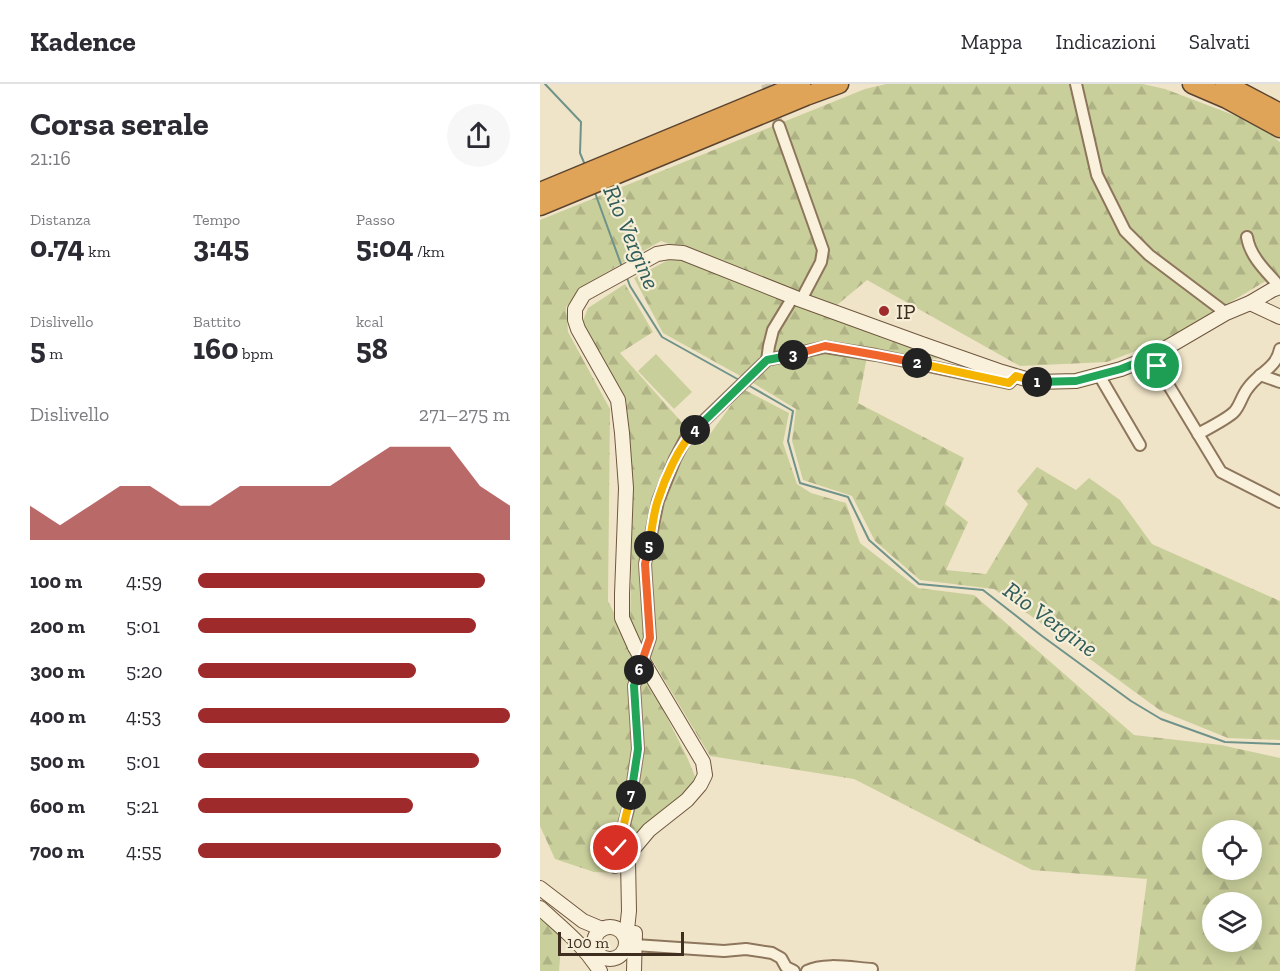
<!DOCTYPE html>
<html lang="it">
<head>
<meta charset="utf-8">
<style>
	:root { --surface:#fff; --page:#f7f7f7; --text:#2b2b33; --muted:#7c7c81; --line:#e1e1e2; --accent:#9e2a2b }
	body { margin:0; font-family:"Zilla Slab",serif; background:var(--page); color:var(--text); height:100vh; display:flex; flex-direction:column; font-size:22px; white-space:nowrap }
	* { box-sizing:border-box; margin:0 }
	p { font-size:20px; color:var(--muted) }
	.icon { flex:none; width:33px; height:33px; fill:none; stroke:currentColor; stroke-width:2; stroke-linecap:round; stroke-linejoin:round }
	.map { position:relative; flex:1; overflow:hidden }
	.details { display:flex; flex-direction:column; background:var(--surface); width:540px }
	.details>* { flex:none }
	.fabs { position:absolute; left:662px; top:736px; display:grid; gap:12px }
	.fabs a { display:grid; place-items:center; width:60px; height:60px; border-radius:50%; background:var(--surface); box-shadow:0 3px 15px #0003; font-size:30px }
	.scale { position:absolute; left:18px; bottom:15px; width:126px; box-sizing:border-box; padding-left:6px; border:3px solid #3d2e20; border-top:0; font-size:16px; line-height:21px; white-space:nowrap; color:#3d2e20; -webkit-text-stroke:4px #f7eed8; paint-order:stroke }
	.pin { position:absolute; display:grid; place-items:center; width:51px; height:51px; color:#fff; margin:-26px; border:3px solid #fff; border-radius:50%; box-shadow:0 2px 6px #0007 }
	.km { position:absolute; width:30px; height:30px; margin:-15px; border-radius:50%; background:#222; color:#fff; font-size:16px; line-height:30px; text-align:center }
	.round { display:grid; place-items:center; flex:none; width:63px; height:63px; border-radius:32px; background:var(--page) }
	.head { display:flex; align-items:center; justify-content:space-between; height:102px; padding:0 30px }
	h1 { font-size:33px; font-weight:800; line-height:45px }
	.figures { display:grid; grid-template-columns:repeat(3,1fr); gap:9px; height:102px; padding:6px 30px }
	.figures div { display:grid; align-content:center }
	.figures b { font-size:30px; font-weight:800 }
	.figures small { font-size:16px; font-weight:400 }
	.figures p { font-size:16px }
	.chart { height:168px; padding:12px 30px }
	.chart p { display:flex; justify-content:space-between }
	.chart svg { width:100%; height:108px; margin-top:6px; fill:var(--accent); opacity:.7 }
	ul { padding:0 30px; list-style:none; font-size:20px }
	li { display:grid; grid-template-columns:96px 72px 1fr; align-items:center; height:45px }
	li i { height:15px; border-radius:8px; background:var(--accent) }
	header { display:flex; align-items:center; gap:36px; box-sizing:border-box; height:84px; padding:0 30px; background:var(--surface); border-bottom:2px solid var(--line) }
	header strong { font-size:28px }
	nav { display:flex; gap:33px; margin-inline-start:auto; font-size:21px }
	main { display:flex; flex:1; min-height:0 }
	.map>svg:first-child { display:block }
</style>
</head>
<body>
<header>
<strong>Kadence</strong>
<nav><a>Mappa</a><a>Indicazioni</a><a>Salvati</a></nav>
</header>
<main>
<section class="details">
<div class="head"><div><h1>Corsa serale</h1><p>21:16</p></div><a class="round"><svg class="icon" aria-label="share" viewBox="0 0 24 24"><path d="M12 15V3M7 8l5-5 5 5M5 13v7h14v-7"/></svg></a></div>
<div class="figures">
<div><p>Distanza</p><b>0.74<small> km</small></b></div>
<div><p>Tempo</p><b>3:45</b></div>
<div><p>Passo</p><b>5:04<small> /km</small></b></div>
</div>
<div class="figures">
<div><p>Dislivello</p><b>5<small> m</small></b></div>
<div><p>Battito</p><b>160<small> bpm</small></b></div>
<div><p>kcal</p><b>58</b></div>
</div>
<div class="chart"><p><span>Dislivello</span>271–275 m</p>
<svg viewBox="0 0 160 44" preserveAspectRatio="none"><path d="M0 44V30L10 38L20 30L30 22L40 22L50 30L60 30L70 22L80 22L90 22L100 22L110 14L120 6L130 6L140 6L150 22L160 30V44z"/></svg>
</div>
<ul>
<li><b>100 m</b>4:59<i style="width:92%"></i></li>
<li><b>200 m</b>5:01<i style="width:89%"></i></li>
<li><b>300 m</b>5:20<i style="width:70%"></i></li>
<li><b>400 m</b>4:53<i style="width:100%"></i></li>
<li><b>500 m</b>5:01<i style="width:90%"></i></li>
<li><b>600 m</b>5:21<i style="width:69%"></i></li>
<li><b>700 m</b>4:55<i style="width:97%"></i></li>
</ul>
</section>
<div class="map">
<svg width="740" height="887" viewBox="0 0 740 887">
	<defs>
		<pattern id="forest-firs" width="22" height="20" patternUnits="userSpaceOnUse" patternTransform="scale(1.5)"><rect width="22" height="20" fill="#c9cf9b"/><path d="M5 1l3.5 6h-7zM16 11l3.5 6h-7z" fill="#aeb285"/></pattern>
	</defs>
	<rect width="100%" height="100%" fill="#f0e4c8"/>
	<g fill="url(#forest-firs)" fill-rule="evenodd">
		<path d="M346,0h257l22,5 95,36 20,17v139l-6,-5 -102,61 -65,25 -87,4 -153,-86 -30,25 -176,-64 -75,43 -20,23 2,25 42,77 -2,192 79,156 10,24 -61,59 -14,33 -28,-1 -39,-13 -15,-33v-606l325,-131z"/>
		<path d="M140,175l207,81 56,18 -16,1 -60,-2 -9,46 106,55 -19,46 23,18 -22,48 40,4 42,-70 -11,-13 20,-24 39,23 13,-12 31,22 32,44 128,57v139l-52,-2 -67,-27 -167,-122 -74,-9 -45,-39 -23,-45 -49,-16 -11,-39 4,-32 -43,-26 -90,-50 -29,-55 34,-18z"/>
		<path d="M85,200l28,48 -33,21 82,92 41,-56 46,24 -6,30 14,41 14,9 35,10 14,40 58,45 56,7 160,140 87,10 59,13v213h-145l12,-92 -115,-9 -178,-91 -144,-23 -80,-133 3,-129 -7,-95 -20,-33 -24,-43 6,-15zM672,747h39v39h-39zM672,819h39v39h-39z"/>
		<path d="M0,832l22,19 -3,36h-19z"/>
	</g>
	<path fill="#c9cf9b" d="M116,270l36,38 -18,17 -36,-38z"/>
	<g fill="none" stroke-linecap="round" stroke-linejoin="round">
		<g stroke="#6f938a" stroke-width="2">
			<path d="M5,0l36,38 -1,31 5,12"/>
			<path d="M54,106l28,77"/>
			<path d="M87,194l3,8 32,51 79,44"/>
			<path d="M208,301l45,26 -5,30 12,42 48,14 21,43 50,44 64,6 59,46 89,65 30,18 64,23 55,2"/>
		</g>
		<path stroke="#ccc0a6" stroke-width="10" stroke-dasharray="10 5" stroke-linecap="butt" d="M226,0l13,42"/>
		<defs>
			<g id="street">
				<path d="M536,0l21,91 28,56 24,24 77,58"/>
				<path d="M239,42l44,124 -2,12 -20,38"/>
				<path d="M707,153c3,20 20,35 33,50"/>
				<path d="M609,274l8,8 64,106 59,30"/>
				<path d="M227,276l2,-14 4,-16 20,-33"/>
				<path d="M559,291l41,70"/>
				<path d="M720,291l20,7"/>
				<path d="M658,350c9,-5 29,-15 36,-22 6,-6 8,-17 14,-24 11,-16 28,-19 32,-39"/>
				<path d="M75,783l1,-19 6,-16 8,-30 8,-53 -4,-63 16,-48 -5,-74 13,-63 17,-42 11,-21 81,-78 58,-13 51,8 133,28 7,-7"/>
				<path d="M95,861l89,6 22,-2 26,4 9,5 5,9 8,4"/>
				<path d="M267,887c17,-9 47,-3 65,-2"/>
			</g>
			<g id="secondary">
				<path d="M710,219l30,14"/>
				<path d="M95,563l-13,-29v-24l4,-106 -4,-55 -4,-33 -40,-71 -3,-9v-11l9,-15 73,-40 12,-2 14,1 118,47 121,44 80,28 34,10 40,-1 45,-12 28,-11 77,-45 24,-10 22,-13 8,-3"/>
				<path d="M0,804l43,33 19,8"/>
				<path d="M0,824c23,21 43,36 60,63"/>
				<circle cx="70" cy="859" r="16"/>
				<path d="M86,855l3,-28 -1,-50 5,-12 16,-19 38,-30 13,-15 5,-10 -2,-13 -56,-94"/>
				<path d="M94,887l1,-38"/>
			</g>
			<g id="highway">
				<path d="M652,0l35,15 53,29"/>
				<path d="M685,0l55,29"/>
				<path d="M0,108l261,-108"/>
				<path d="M0,122l266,-110 33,-12"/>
			</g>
		</defs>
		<use href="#street" stroke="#8d765c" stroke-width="14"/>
		<use href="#secondary" stroke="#6f573f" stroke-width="16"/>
		<use href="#highway" stroke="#5b4430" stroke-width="21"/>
		<use href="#street" stroke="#faf1dc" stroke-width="10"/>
		<use href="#secondary" stroke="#faf1dc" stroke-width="14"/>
		<use href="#highway" stroke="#e0a458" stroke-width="18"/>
		<defs>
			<path id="secondary-bridge" d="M95,563l12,21"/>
		</defs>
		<use href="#secondary-bridge" stroke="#6f573f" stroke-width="16" stroke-linecap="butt"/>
		<use href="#secondary-bridge" stroke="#faf1dc" stroke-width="14"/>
	</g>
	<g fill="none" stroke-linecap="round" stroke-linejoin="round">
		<defs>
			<path id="split-1" d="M497,298l39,-1 45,-12 28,-11 8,8"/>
			<path id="split-2" d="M377,279l92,20 7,-7 21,6"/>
			<path id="split-3" d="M253,271l32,-9 51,9 41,8"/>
			<path id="split-4" d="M155,346l72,-70 26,-5"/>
			<path id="split-5" d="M109,462c3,-15 4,-32 9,-46 7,-22 21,-54 37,-70"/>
			<path id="split-6" d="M99,586l11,-32 -5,-74 4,-18"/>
			<path id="split-7" d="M91,711l7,-46 -4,-63 5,-16"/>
			<path id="split-8" d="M76,764l6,-16 9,-37"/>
		</defs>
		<use href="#split-1" stroke="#fff" stroke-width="12"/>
		<use href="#split-2" stroke="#fff" stroke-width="12"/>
		<use href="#split-3" stroke="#fff" stroke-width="12"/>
		<use href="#split-4" stroke="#fff" stroke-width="12"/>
		<use href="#split-5" stroke="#fff" stroke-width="12"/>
		<use href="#split-6" stroke="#fff" stroke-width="12"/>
		<use href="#split-7" stroke="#fff" stroke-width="12"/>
		<use href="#split-8" stroke="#fff" stroke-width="12"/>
		<use href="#split-1" stroke="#22a559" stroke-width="8"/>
		<use href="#split-2" stroke="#f5b400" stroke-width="8"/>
		<use href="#split-3" stroke="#f0652b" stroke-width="8"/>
		<use href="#split-4" stroke="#22a559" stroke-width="8"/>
		<use href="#split-5" stroke="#f5b400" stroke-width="8"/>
		<use href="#split-6" stroke="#f0652b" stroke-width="8"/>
		<use href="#split-7" stroke="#22a559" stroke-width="8"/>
		<use href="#split-8" stroke="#f5b400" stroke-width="8"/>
	</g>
	<circle fill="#9e2a2b" stroke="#f7eed8" stroke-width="2" cx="344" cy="227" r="6"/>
	<g text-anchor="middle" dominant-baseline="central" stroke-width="4.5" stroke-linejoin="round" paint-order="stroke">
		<g font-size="22" fill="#3d2e20" stroke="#f7eed8" text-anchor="start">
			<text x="356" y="227">IP</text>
		</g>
		<g font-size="24" font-style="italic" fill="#2f5d5a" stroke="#f7eed8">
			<text transform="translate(92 153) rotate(67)">Rio Vergine</text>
			<text transform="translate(511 535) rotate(36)">Rio Vergine</text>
		</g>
	</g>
</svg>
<div class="fabs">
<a><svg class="icon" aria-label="locate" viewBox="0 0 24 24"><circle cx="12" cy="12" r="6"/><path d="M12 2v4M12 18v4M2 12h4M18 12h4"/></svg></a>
<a><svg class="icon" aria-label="layers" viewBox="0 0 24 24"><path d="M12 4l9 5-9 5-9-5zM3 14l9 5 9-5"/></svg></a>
</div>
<div class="scale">100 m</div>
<div class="pin" style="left:617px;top:282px;background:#1e9e55"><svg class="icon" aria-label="arrive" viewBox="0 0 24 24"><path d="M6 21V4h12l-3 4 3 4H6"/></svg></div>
<div class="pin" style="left:76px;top:764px;background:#d93025"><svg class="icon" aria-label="check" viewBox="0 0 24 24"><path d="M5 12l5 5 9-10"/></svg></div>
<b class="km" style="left:497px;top:298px">1</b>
<b class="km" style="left:377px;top:279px">2</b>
<b class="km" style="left:253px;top:271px">3</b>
<b class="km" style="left:155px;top:346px">4</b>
<b class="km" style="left:109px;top:462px">5</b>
<b class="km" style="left:99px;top:586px">6</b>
<b class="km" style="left:91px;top:711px">7</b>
</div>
</main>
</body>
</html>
